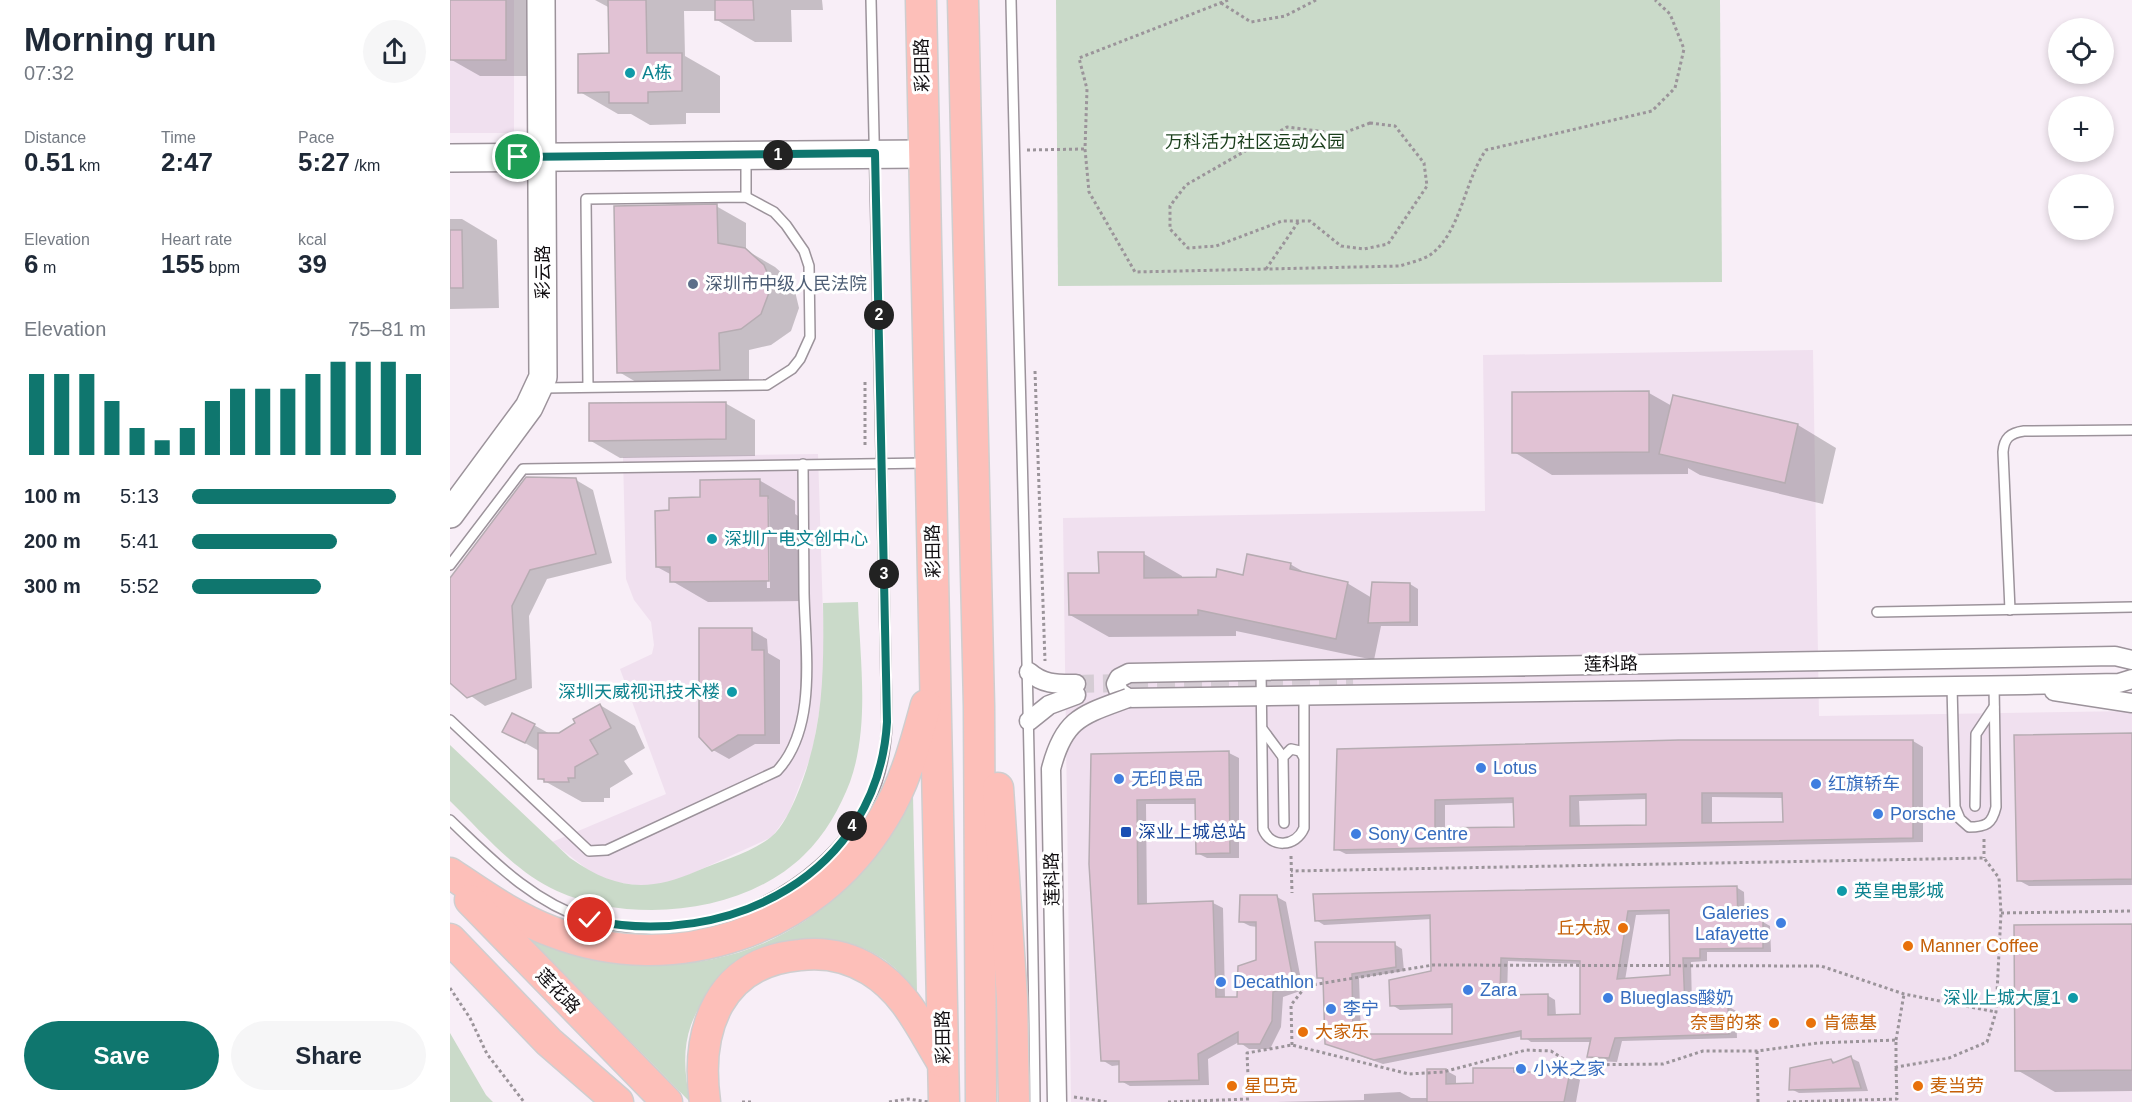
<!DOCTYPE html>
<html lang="en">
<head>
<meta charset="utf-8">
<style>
	:root { --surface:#fff; --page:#f6f6f7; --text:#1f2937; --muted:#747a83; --accent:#0f766e }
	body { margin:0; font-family:Helvetica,"Noto Sans SC",sans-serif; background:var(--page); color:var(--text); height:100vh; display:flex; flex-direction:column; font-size:22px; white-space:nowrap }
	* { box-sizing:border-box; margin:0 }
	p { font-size:20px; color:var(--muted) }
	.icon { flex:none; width:33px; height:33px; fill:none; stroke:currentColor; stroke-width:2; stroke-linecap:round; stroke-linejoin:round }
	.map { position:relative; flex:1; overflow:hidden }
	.side { display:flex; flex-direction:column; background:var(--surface); width:450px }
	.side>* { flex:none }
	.buttons { position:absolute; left:1598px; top:18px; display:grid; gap:12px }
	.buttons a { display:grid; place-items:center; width:66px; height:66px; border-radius:50%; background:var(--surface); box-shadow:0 3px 9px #0003; font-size:30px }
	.pin { position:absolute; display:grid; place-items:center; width:51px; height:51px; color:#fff; margin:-26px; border:3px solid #fff; border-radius:50%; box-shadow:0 2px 6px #0007 }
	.km { position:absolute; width:30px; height:30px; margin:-15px; border-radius:50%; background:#222; color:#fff; font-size:16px; line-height:30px; text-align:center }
	.round { display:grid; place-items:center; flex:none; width:63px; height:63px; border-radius:32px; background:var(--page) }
	.summary { display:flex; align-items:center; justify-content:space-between; height:102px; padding:0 24px }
	h1 { font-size:33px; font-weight:600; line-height:45px }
	.figures { display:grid; grid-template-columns:repeat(3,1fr); gap:9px; height:102px; padding:6px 24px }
	.figures div { display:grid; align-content:center }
	.figures b { font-size:26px; font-weight:600 }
	.figures small { font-size:16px; font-weight:400 }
	.figures p { font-size:16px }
	.chart { height:168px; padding:12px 24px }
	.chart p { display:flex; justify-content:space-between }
	.chart svg { width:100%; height:108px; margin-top:6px; stroke:var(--accent); stroke-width:6 }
	.cta { display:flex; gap:12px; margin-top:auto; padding:12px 24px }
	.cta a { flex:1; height:69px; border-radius:36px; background:var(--accent); color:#fff; font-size:24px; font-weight:600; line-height:69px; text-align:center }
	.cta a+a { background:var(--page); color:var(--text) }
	ul { padding:0 24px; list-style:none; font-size:20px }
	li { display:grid; grid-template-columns:96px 72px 1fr; align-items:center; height:45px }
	li i { height:15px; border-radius:8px; background:var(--accent) }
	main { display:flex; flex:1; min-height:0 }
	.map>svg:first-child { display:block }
</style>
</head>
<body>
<main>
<section class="side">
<div class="summary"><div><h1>Morning run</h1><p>07:32</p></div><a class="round"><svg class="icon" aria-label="share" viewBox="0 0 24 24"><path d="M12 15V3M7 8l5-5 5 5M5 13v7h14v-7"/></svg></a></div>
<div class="figures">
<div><p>Distance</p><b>0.51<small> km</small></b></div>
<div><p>Time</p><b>2:47</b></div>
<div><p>Pace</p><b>5:27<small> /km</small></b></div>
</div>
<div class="figures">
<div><p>Elevation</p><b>6<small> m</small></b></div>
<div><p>Heart rate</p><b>155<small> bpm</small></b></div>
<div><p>kcal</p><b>39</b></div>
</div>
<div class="chart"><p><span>Elevation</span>75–81 m</p>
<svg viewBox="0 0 160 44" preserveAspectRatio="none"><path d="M5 44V11M15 44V11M25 44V11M35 44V22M45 44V33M55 44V38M65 44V33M75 44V22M85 44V17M95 44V17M105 44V17M115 44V11M125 44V6M135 44V6M145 44V6M155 44V11"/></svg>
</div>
<ul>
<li><b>100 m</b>5:13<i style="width:87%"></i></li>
<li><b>200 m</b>5:41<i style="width:62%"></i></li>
<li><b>300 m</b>5:52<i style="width:55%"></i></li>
</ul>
<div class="cta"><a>Save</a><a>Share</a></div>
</section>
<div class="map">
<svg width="1682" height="1102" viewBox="0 0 1682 1102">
	<rect width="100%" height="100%" fill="#f8eef7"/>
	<g fill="#f0e0ef">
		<rect x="0" y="0" width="64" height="133"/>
		<path d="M1363,350l6,366 313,-5v391h-1061l-8,-584 422,-7 -2,-156z"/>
		<path d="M368,454l7,225 -13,74 -23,60 -17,24 -99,45 -29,4 -30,-4 -22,-9 -40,-31 114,-48 -46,-125 32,-15 2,-9 -3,-23 -17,-22 -8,-21 -3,-122z"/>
	</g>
	<g fill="#cadac9">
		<path d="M606,0h664l2,282 -664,4z"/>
		<path d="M408,602c2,58 12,124 -8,180 -10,26 -25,53 -46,73 -60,59 -172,70 -247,36 -42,-19 -74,-58 -107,-90v-56l120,113c44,31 77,35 127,13 23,-10 54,-18 74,-34 12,-10 20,-28 26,-42 27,-65 27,-123 26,-192z"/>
		<path d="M463,795l4,197c-11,-13 -22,-26 -37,-35 -69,-43 -161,-7 -189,68 -9,25 -6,51 -1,77l-161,-164c159,64 305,11 384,-143z"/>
		<path d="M0,1033l36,62 7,7h-43z"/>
	</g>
	<g fill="#0003" fill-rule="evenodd">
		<path d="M0,0h85v76h-55l-30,-17z"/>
		<path d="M145,0h227l1,10h-32l1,32h-37l-38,-22v-9h-33l1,45 35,20v37h-34v11l-36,1 -19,-11h-13l-38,-22 30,-37v-47z"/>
		<path d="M266,206l30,17v27l29,17 18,16 6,25 -8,23 -20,14 -22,5v36l-101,3 -29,-17z"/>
		<path d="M0,219h12l35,21 2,68 -49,1z"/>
		<path d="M1199,393l23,13 2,-9 124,28 38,23 -13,56 -123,-29 -12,-7v6l-136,1 -38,-23z"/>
		<path d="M275,403l30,17v36l-135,2 -29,-17z"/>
		<path d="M126,480l17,10 19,73 -65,16 -18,37 3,72 -47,18 -35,-25v-100z"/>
		<path d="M309,480l36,21v13l8,5 1,82 -96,1 -36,-21v-6l-15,-8 14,-55zM316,499h3l1,89h-3z"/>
		<path d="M694,554l38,22v3l62,-2 46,-13 19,11 38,8 25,15 38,-14 8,5v37h-37l-7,34 -138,-29v5l-127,1 -39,-22 30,-41z"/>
		<path d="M301,630l16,9 1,14 12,7v84h-25l-26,15 -16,-9z"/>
		<path d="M150,705l35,21 10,22 -21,13 9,13 -23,14v10h-6v4h-22l-43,-24v-27l-35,-20 30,-6 16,9h10z"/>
		<path d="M1682,735v150l-103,1 -11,-6z"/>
		<path d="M1229,741h234l10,6v95l-577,12 -10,-5 3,-99zM1262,797l72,1 1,25 -73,2zM1197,799v27l-67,1 -1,-26zM1065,803v26h-70v-24z"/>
		<path d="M779,753l10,5v100h-32l-10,-5v-49h-51l1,101 66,-2 10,5 2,90h13l20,-37 -1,-34 -7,-1 -10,-5 37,-24 9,5 17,88 -20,7 -2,30 -11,22h-21l-10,-7 -31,17 1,26 -79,1 -9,-5 -1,-16 -8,1 -10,-6 -10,-305z"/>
		<path d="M1286,887l8,5 1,30h18l7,4 1,26h-64v9l-16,1 1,45 36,-1 8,5 1,27 -115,3 -5,21 -20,-1 -8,-5 3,-14h-61l-8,-6 -140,28 -56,-20 -2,-63 -7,-4 76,-33 8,5 2,22 -45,7 2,58 93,-1 -1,-27 -53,2 -8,-5 41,-33 -1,-53 -108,6 -8,-5zM1220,914l2,62 -47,4 11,-65zM1058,961l74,3v52h-26l-1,-16 -8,-5 -40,1z"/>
		<path d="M1682,926v165l-77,1 -38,-22z"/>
		<path d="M1401,1058l8,4 9,29 -69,2 -8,-4 40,-29 5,3z"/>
		<path d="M1064,1069l6,4 50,1 10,6 -4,22h-300l88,-2v-6l36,-2 11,6h18l16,-28 11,6v9l19,-1z"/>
	</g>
	<g fill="#e1c2d4" stroke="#b6acb2" stroke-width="1.5" fill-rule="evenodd">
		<rect x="0" y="0" width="56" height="60"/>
		<path d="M158,0h38l1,53h35v38l-34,1v11h-39v-11l-31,1v-39l31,-1z"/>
		<path d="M265,0h38l1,20h-39z"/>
		<path d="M267,204l1,39 27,5 19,17 5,12 1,13 -9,24 -20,15 -22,4 1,37 -103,3 -3,-167z"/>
		<path d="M0,230h12l1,58h-13z"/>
		<path d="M1199,391v61l-137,1v-61z"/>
		<path d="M1223,395l125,29 -13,59 -126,-29z"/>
		<path d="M276,402v37l-137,2v-38z"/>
		<path d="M76,477l50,1 20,76 -66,16 -18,36 4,73 -49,19 -17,-15v-105z"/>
		<path d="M310,479v17h8l1,85 -99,1v-15h-14l-1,-56 14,-1v-12l31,-1v-17z"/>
		<path d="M648,552h46v26l72,-1 1,-8 26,6 4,-21 44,9 -1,6 58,13 -12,57 -138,-29v5h-129l-1,-42h31z"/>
		<path d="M922,582l38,1v39l-42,1z"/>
		<path d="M249,628h53v22h12l1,85h-27l-26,16 -13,-14z"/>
		<path d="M150,704l11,24 -21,12 8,14 -23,13v11h-7l1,4h-25v-3h-6v-46h21l16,-10 -2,-4z"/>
		<path d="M62,713l23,11 -10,19 -23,-11z"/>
		<path d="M1682,733v146l-115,2 -3,-146z"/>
		<path d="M1229,740h234v98l-579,12 3,-101zM1252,793h80l1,29 -81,1zM1196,794v31l-76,1v-30zM1063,798l1,29 -79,1v-28z"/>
		<path d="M779,751l1,102 -34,1 -1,-55 -58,1 1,104 75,-3 3,96h21l1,-31 18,-6v-38h-17l1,-27h37l17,90 -21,7 -1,29 -12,23h-22v-12l-40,22 1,26 -80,2v-21h-18l-12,-197 2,-110z"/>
		<path d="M1287,886l1,34h25v28l-63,1v9h-17l2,48 43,-1 1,29 -114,4 -6,20 -22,-1 4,-19 -70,1v-8l-147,29 -49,-16 -2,-66h-6l-2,-36h80l1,25 -44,7 1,60h99v-30l-62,2 -1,-26 42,-9 -1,-56 -115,6 -2,-27zM1219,910l1,65 -53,4 11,-68zM1051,958l79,3v53l-32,1v-21l-48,1z"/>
		<path d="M1682,924v146l-117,1 -1,-146z"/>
		<path d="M1401,1056l10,32 -72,2 1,-22 41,-9 2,4z"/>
		<path d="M1023,1068h41v4h56l-6,30h-137v-33h19v15l27,-1z"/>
	</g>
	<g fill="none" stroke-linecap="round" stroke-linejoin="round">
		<path stroke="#d5ccd4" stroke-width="18" stroke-dasharray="18 9" stroke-linecap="butt" d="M626,684l277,-6"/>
		<defs>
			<g id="lane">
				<path d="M561,0c8,367 20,735 24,1102"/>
				<path d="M296,157v40"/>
				<path d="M93,388l224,-3 25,-16 8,-10 10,-22 -1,-71 -5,-15 -18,-26 -12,-13 -28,-15 -160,2 2,188"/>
				<path d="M0,565l73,-96 403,-6"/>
				<path d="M1560,610l-7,-158c1,-14 7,-19 21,-21l108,-1"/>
				<path d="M1427,612l255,-5"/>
				<path d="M811,670l2,159c8,20 33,18 41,-1v-133"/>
				<path d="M1502,686l3,121 5,12 9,8c17,0 23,-3 27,-20l-2,-122"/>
				<path d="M0,720l139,131 18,-1 170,-79c41,-44 28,-122 27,-178 0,-43 -1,-86 -1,-129"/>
				<path d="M813,730l20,27"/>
				<path d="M1525,806l1,-72 18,-27"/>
				<path d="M0,820c42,40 82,82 139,100 104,32 230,-22 280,-119 12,-24 17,-52 18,-79l-16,-722"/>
				<path d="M834,823l-1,-66 8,-8 9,2 3,5"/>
			</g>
			<g id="street">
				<path d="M1682,660l-17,-4 -986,17 -10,5 -3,6 3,8 9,6 898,-13 93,-2 13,-4"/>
				<path d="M579,672c15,13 28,12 47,12"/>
				<path d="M1604,691l78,12"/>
				<path d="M579,721l20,-16 27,-10"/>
			</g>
			<g id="secondary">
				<path d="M0,158l474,-4"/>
				<path d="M0,514l79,-107 14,-30 -2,-377"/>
			</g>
			<g id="primary">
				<path d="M471,0l23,1102"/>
				<path d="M513,0l16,706 2,396"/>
				<path d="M548,788l14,210 2,104"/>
				<path d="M0,873c33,22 65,45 103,59 121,47 262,-1 330,-113 22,-35 32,-74 43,-114"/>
				<path d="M20,900l197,202"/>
				<path d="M0,939l99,103 69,60"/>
				<path d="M255,1102c-10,-73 14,-140 95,-147 25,-3 49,2 70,15 36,22 51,58 72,92"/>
			</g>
		</defs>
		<use href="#lane" stroke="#9c939b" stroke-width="12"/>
		<use href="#street" stroke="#9c939b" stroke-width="21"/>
		<use href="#secondary" stroke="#9c939b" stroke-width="30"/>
		<use href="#primary" stroke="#cfcecf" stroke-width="33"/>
		<g stroke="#9b949a" stroke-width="3" stroke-dasharray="3 3" stroke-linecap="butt">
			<path d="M778,0l-149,58 8,31 -2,60 4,43 46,80 265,-6c9,-3 22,-6 30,-11 31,-22 34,-74 56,-105l166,-39 23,-23 9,-39 -14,-35 -15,-14"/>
			<path d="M771,3l30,19 34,-6 31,-16"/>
			<path d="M920,123l25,3 29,37 3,23 -39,58 -24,5 -23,-3 -31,-25h-28l-66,25 -28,2 -18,-19v-23l16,-21 101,-58 54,7z"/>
			<path d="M577,150l58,-1"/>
			<path d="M816,269l33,-48"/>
			<path d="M585,371l10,290"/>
			<path d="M415,382v64"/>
			<path d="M1534,839v19"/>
			<path d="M841,856l1,37"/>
			<path d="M1551,913l131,-2"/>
			<path d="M0,988l20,30 17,36 37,48"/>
			<path d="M1446,1040l8,-46"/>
			<path d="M842,1045l-1,-40 15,-19 127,-21 388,1 83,28 92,18"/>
			<path d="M1307,1051l1,51"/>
			<path d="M292,1102h11"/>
			<path d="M718,1102l81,-3 -2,-46 45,-8 117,29 34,-2 83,-22 25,1 22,14 90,-1 40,-13h54l61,-8 78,-3v27l53,-9 38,-16 9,-30 5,-99 -2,-35 -15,-20 -693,13"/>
			<path d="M1337,1102l110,-3 -1,-32"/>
		</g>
		<use href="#lane" stroke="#fff" stroke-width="9"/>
		<use href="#street" stroke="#fff" stroke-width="18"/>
		<use href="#secondary" stroke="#fff" stroke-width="27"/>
		<use href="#primary" stroke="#fdbfb9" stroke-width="30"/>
		<defs>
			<path id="street-bridge" d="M607,1102l-6,-333c13,-51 31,-54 77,-71"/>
		</defs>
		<use href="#street-bridge" stroke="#9c939b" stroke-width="21" stroke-linecap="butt"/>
		<g stroke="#9b949a" stroke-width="3" stroke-dasharray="3 3" stroke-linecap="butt">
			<path d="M624,1097l34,5"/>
			<path d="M439,1102l19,-3 21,3"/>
		</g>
		<use href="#street-bridge" stroke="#fff" stroke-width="18"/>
	</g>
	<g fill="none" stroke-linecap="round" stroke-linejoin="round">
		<defs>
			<path id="route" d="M68,157l357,-4 12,569c-9,152 -158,228 -297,198"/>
		</defs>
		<use href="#route" stroke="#fff" stroke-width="12"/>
		<use href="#route" stroke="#0f766e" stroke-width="8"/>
	</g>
	<g fill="#0f9aa8" stroke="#fff" stroke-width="2">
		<circle cx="180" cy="73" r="6"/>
		<circle cx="262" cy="539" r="6"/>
		<circle cx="282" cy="692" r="6"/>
		<circle cx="1392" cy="891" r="6"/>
		<circle cx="1623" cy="998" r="6"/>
	</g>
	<circle fill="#5c6f8a" stroke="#fff" stroke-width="2" cx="243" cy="284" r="6"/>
	<g fill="#3f7fe0" stroke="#fff" stroke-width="2">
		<circle cx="1031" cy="768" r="6"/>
		<circle cx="669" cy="779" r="6"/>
		<circle cx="1366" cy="784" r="6"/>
		<circle cx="1428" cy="814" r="6"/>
		<circle cx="906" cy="834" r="6"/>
		<circle cx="1331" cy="923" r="6"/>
		<circle cx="771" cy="982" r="6"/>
		<circle cx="1018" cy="990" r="6"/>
		<circle cx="1158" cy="998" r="6"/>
		<circle cx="881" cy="1009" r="6"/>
		<circle cx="1071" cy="1069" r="6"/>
	</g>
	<rect fill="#1a4fb4" stroke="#fff" stroke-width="2" x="670" y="826" width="12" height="12" rx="3"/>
	<g fill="#e8710a" stroke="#fff" stroke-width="2">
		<circle cx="1173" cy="928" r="6"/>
		<circle cx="1458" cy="946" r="6"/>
		<circle cx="1324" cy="1023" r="6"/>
		<circle cx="1361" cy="1023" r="6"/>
		<circle cx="853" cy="1032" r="6"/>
		<circle cx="782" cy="1086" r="6"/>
		<circle cx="1468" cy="1086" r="6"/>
	</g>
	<g text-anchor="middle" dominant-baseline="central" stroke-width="6" stroke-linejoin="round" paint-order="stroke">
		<g font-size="18" fill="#0f0c0f" stroke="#fff">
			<text transform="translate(472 65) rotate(-91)">彩田路</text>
			<text transform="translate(93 272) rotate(-90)">彩云路</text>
			<text transform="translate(483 551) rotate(-91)">彩田路</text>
			<text transform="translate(1161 664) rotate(-1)">莲科路</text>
			<text transform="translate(602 879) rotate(-91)">莲科路</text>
			<text transform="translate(108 991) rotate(46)">莲花路</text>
			<text transform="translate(493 1037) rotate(-91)">彩田路</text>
		</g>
		<g font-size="18" fill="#0d838f" stroke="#fff" text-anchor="start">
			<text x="192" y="73">A栋</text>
			<text x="274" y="539">深圳广电文创中心</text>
			<text x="270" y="692" text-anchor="end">深圳天威视讯技术楼</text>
			<text x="1404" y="891">英皇电影城</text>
			<text x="1611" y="998" text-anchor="end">深业上城大厦1</text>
		</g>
		<g font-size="18" fill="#1b3f1c" stroke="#fff">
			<text x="805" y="142">万科活力社区运动公园</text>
		</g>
		<g font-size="18" fill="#4e5e75" stroke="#fff" text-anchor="start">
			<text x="255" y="284">深圳市中级人民法院</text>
		</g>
		<g font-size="18" fill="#366cbe" stroke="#fff" text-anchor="start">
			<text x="1043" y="768">Lotus</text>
			<text x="681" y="779">无印良品</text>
			<text x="1378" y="784">红旗轿车</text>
			<text x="1440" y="814">Porsche</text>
			<text x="918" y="834">Sony Centre</text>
			<text x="1319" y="913" text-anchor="end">Galeries<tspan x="1319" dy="21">Lafayette</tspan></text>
			<text x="783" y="982">Decathlon</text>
			<text x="1030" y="990">Zara</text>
			<text x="1170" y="998">Blueglass酸奶</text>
			<text x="893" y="1009">李宁</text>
			<text x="1083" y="1069">小米之家</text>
		</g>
		<g font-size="18" fill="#164399" stroke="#fff" text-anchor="start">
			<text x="688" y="832">深业上城总站</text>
		</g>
		<g font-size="18" fill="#c56008" stroke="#fff" text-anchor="start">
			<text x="1161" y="928" text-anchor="end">丘大叔</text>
			<text x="1470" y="946">Manner Coffee</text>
			<text x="1312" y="1023" text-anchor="end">奈雪的茶</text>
			<text x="1373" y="1023">肯德基</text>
			<text x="865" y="1032">大家乐</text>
			<text x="794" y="1086">星巴克</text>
			<text x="1480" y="1086">麦当劳</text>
		</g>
	</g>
</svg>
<div class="buttons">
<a><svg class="icon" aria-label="locate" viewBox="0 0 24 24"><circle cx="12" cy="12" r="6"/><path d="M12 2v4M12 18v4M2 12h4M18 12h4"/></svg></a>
<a>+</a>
<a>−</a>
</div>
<div class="pin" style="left:68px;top:157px;background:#1e9e55"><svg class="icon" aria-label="arrive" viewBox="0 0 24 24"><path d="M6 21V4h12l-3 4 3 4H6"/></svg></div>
<div class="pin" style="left:140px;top:920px;background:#d93025"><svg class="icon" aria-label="check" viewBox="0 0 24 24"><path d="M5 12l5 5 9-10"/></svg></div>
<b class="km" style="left:328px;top:155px">1</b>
<b class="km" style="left:429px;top:315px">2</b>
<b class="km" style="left:434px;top:574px">3</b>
<b class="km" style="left:402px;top:826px">4</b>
</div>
</main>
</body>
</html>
